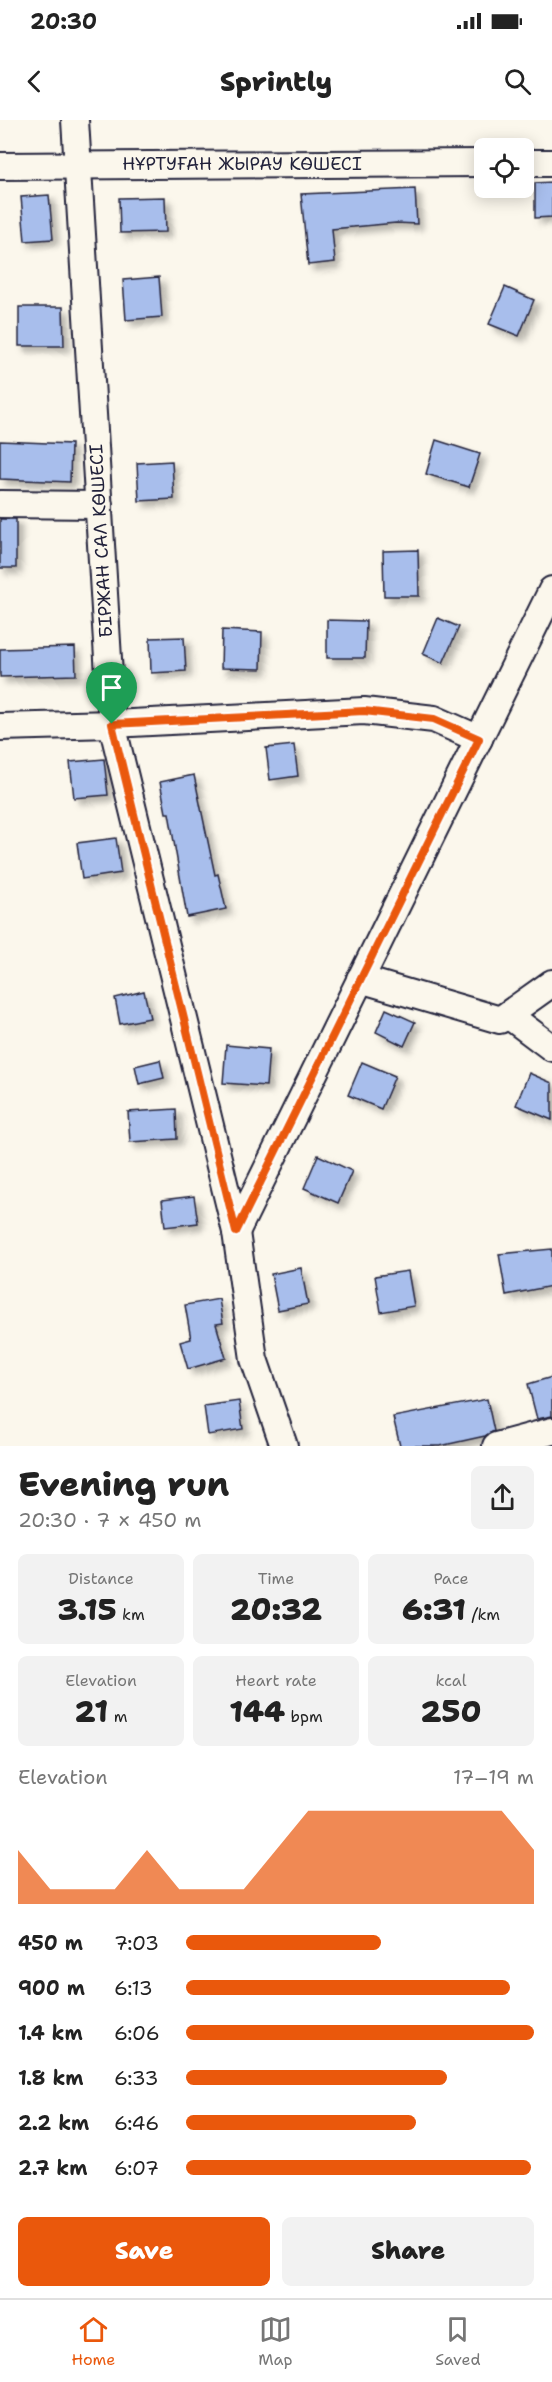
<!DOCTYPE html>
<html lang="en">
<head>
<meta charset="utf-8">
<style>
	:root { --surface:#fff; --page:#f2f2f2; --text:#222; --muted:#767676; --line:#e0e0e0; --accent:#ea580c }
	body { margin:0; font-family:"Shantell Sans",sans-serif; background:var(--page); color:var(--text); height:100vh; display:flex; flex-direction:column; font-size:22px; white-space:nowrap }
	* { box-sizing:border-box; margin:0 }
	p { font-size:20px; color:var(--muted) }
	.icon { flex:none; width:33px; height:33px; fill:none; stroke:currentColor; stroke-width:2; stroke-linecap:round; stroke-linejoin:round }
	.map { position:relative; height:1326px; overflow:hidden }
	.drawer { display:flex; flex-direction:column; background:var(--surface); flex:1 }
	.drawer>* { flex:none }
	.tools { position:absolute; left:474px; top:18px; display:grid; gap:12px }
	.tools a { display:grid; place-items:center; width:60px; height:60px; border-radius:9px; background:var(--surface); box-shadow:0 3px 15px #0003; font-size:30px }
	.pin { position:absolute; display:grid; place-items:center; width:51px; height:51px; color:#fff; margin:-62px -26px; border-radius:50% 50% 50% 0; rotate:-45deg; box-shadow:0 0 6px #0007 }
	.pin .icon { rotate:45deg }
	.round { display:grid; place-items:center; flex:none; width:63px; height:63px; border-radius:9px; background:var(--page) }
	.overview { display:flex; align-items:center; justify-content:space-between; height:102px; padding:0 18px }
	h1 { font-size:33px; font-weight:800; line-height:45px }
	.stats { display:grid; grid-template-columns:repeat(3,1fr); gap:9px; height:102px; padding:6px 18px }
	.stats div { display:grid; align-content:center; border-radius:9px; background:var(--page); text-align:center }
	.stats b { font-size:30px; font-weight:800 }
	.stats small { font-size:16px; font-weight:400 }
	.stats p { font-size:16px }
	.chart { height:168px; padding:12px 18px }
	.chart p { display:flex; justify-content:space-between }
	.chart svg { width:100%; height:108px; margin-top:6px; fill:var(--accent); opacity:.7 }
	.cta { display:flex; gap:12px; margin-top:auto; padding:12px 18px }
	.cta a { flex:1; height:69px; border-radius:9px; background:var(--accent); color:#fff; font-size:24px; font-weight:800; line-height:69px; text-align:center }
	.cta a+a { background:var(--page); color:var(--text) }
	ul { padding:0 18px; list-style:none; font-size:20px }
	li { display:grid; grid-template-columns:96px 72px 1fr; align-items:center; height:45px }
	li i { height:15px; border-radius:8px; background:var(--accent) }
	.status { display:flex; justify-content:space-between; align-items:center; height:42px; padding:0 30px; background:var(--surface); direction:ltr }
	.status svg { height:16px; fill:currentColor }
	header { display:flex; justify-content:space-between; align-items:center; height:78px; padding:0 18px; background:var(--surface); font-size:27px; font-weight:800 }
	.tab-bar { display:flex; justify-content:space-around; align-items:center; height:84px; border-top:2px solid var(--line); background:var(--surface); font-size:16px; color:var(--muted) }
	.tab-bar a { display:grid; justify-items:center; gap:3px }
	.tab-bar .selected { color:var(--accent) }
	.map>svg:first-child { display:block }
</style>
</head>
<body>
<div class="status"><b>20:30</b><svg viewBox="0 0 49 12"><path d="M0 12V9h3v3zM5 12V6h3v6zM10 12V3h3v9zM15 12V0h3v12zM26 1h20v11H26zM47 4h2v5h-2z"/></svg></div>
<header><svg class="icon" aria-label="back" viewBox="0 0 24 24"><path d="M15 5l-7 7 7 7"/></svg>Sprintly<svg class="icon" aria-label="search" viewBox="0 0 24 24"><circle cx="10" cy="10" r="6"/><path d="M15 15l6 6"/></svg></header>
<div class="map">
<svg width="552" height="1326" viewBox="0 0 552 1326">
	<defs>
		<filter id="shadow"><feDropShadow dx="5.5" dy="5.5" stdDeviation="3" flood-color="#0004"/></filter>
	</defs>
	<rect width="100%" height="100%" fill="#fbf7ec"/>
	<filter id="ink" filterUnits="userSpaceOnUse"><feTurbulence type="fractalNoise" baseFrequency=".0167" numOctaves="2"/><feDisplacementMap in="SourceGraphic" scale="12" xChannelSelector="R" yChannelSelector="G"/><feConvolveMatrix kernelMatrix="1 2 1 2 8 2 1 2 1" color-interpolation-filters="sRGB"/></filter>
	<g filter="url(#ink)">
		<g fill="#a8beec" stroke="#22223b" stroke-width="1.5" filter="url(#shadow)">
			<path d="M552,62v35l-17,1v-35z"/>
			<path d="M415,69l2,35 -21,-1 -64,6 3,33 -27,3 -7,-71z"/>
			<path d="M49,75l4,44 -28,2 -4,-44z"/>
			<path d="M165,77l1,35 -46,1 -1,-35z"/>
			<path d="M159,157l3,40 -36,3 -3,-40z"/>
			<path d="M505,167l29,13 -15,36 -30,-12z"/>
			<path d="M19,187h44l1,39h-45z"/>
			<path d="M436,320l44,14 -11,33 -43,-13z"/>
			<path d="M0,321l71,3 -1,38 -70,-3z"/>
			<path d="M172,341l2,38 -35,2 -2,-38z"/>
			<rect x="0" y="399" width="16" height="49"/>
			<path d="M418,430l1,46h-35l-1,-45z"/>
			<path d="M438,498l21,9 -16,36 -20,-9z"/>
			<path d="M327,500l39,1 -1,37h-38z"/>
			<path d="M222,510l40,2 -1,37 -40,-1z"/>
			<path d="M184,517l2,34 -35,2 -1,-35z"/>
			<path d="M75,527l1,28 -76,2v-28z"/>
			<path d="M294,625l4,31 -28,4 -4,-32z"/>
			<path d="M104,639l4,36 -34,3 -4,-36z"/>
			<path d="M194,655l21,100 3,-1 8,35 -39,8 -18,-104h-3l-6,-31z"/>
			<path d="M116,718l5,35 -39,6 -5,-36z"/>
			<path d="M144,871l6,27 -30,6 -5,-26z"/>
			<path d="M386,889l29,13 -11,24 -28,-14z"/>
			<path d="M226,925l43,4 -3,37 -43,-3z"/>
			<path d="M160,940l4,18 -25,6 -4,-18z"/>
			<path d="M362,942l33,14 -14,33 -33,-14z"/>
			<path d="M529,953l23,10v37l-36,-15z"/>
			<path d="M176,989l1,30 -47,3 -2,-30z"/>
			<path d="M318,1035l34,16 -14,32 -34,-15z"/>
			<path d="M194,1076l4,27 -33,4 -3,-27z"/>
			<path d="M552,1129v37l-46,9 -7,-41z"/>
			<path d="M301,1148l7,36 -30,6 -7,-36z"/>
			<path d="M408,1151l6,35 -33,6 -6,-36z"/>
			<path d="M219,1179l4,24 -7,1 10,34 -38,11 -8,-27 11,-3 -6,-34z"/>
			<path d="M552,1257v39l-15,3 -9,-35z"/>
			<path d="M487,1279l7,32 -9,5 -45,10h-40l-7,-29z"/>
			<path d="M239,1281l4,28 -35,6 -4,-29z"/>
		</g>
		<g fill="none" stroke-linecap="round" stroke-linejoin="round">
			<defs>
				<g id="minor">
					<path d="M75,0l37,604 124,508 18,127 30,87"/>
					<path d="M524,43h28"/>
					<path d="M0,46l484,-3"/>
					<path d="M0,384l99,1"/>
					<path d="M0,607l112,-3 252,-13 70,8 45,20"/>
					<path d="M360,859l140,41 52,-37"/>
					<path d="M508,895l44,33"/>
					<path d="M236,1112l316,-642"/>
					<path d="M496,1326l56,-15"/>
				</g>
			</defs>
			<use href="#minor" stroke="#22223b" stroke-width="30"/>
			<use href="#minor" stroke="#fbf7ec" stroke-width="26"/>
		</g>
	</g>
	<g fill="none" stroke-linecap="round" stroke-linejoin="round" filter="url(#ink)">
		<defs>
			<path id="route" d="M364,591l70,8 45,20 -243,493 -124,-508z"/>
		</defs>
		<use href="#route" stroke="#fff" stroke-width="12"/>
		<use href="#route" stroke="#ea580c" stroke-width="8"/>
	</g>
	<g text-anchor="middle" dominant-baseline="central" stroke-width="4.5" stroke-linejoin="round" paint-order="stroke">
		<g font-size="18" fill="#22223b" stroke="#fbf7ec">
			<text x="242" y="44">НҰРТУҒАН ЖЫРАУ КӨШЕСІ</text>
			<text transform="translate(101 421) rotate(-93)">БІРЖАН САЛ КӨШЕСІ</text>
		</g>
	</g>
</svg>
<div class="tools">
<a><svg class="icon" aria-label="locate" viewBox="0 0 24 24"><circle cx="12" cy="12" r="6"/><path d="M12 2v4M12 18v4M2 12h4M18 12h4"/></svg></a>
</div>
<div class="pin" style="left:112px;top:604px;background:#1e9e55"><svg class="icon" aria-label="arrive" viewBox="0 0 24 24"><path d="M6 21V4h12l-3 4 3 4H6"/></svg></div>
</div>
<section class="drawer">
<div class="overview"><div><h1>Evening run</h1><p>20:30 · 7 × 450 m</p></div><a class="round"><svg class="icon" aria-label="share" viewBox="0 0 24 24"><path d="M12 15V3M7 8l5-5 5 5M5 13v7h14v-7"/></svg></a></div>
<div class="stats">
<div><p>Distance</p><b>3.15<small> km</small></b></div>
<div><p>Time</p><b>20:32</b></div>
<div><p>Pace</p><b>6:31<small> /km</small></b></div>
</div>
<div class="stats">
<div><p>Elevation</p><b>21<small> m</small></b></div>
<div><p>Heart rate</p><b>144<small> bpm</small></b></div>
<div><p>kcal</p><b>250</b></div>
</div>
<div class="chart"><p><span>Elevation</span>17–19 m</p>
<svg viewBox="0 0 160 44" preserveAspectRatio="none"><path d="M0 44V22L10 38L20 38L30 38L40 22L50 38L60 38L70 38L80 22L90 6L100 6L110 6L120 6L130 6L140 6L150 6L160 22V44z"/></svg>
</div>
<ul>
<li><b>450 m</b>7:03<i style="width:56%"></i></li>
<li><b>900 m</b>6:13<i style="width:93%"></i></li>
<li><b>1.4 km</b>6:06<i style="width:100%"></i></li>
<li><b>1.8 km</b>6:33<i style="width:75%"></i></li>
<li><b>2.2 km</b>6:46<i style="width:66%"></i></li>
<li><b>2.7 km</b>6:07<i style="width:99%"></i></li>
</ul>
<div class="cta"><a>Save</a><a>Share</a></div>
</section>
<nav class="tab-bar">
<a class="selected"><svg class="icon" aria-label="home" viewBox="0 0 24 24"><path d="M3 11l9-7 9 7M6 9v11h12V9"/></svg>Home</a>
<a><svg class="icon" aria-label="map" viewBox="0 0 24 24"><path d="M3 6l6-2 6 2 6-2v14l-6 2-6-2-6 2zM9 4v14M15 6v14"/></svg>Map</a>
<a><svg class="icon" aria-label="saved" viewBox="0 0 24 24"><path d="M7 4h10v16l-5-4-5 4z"/></svg>Saved</a>
</nav>
</body>
</html>
